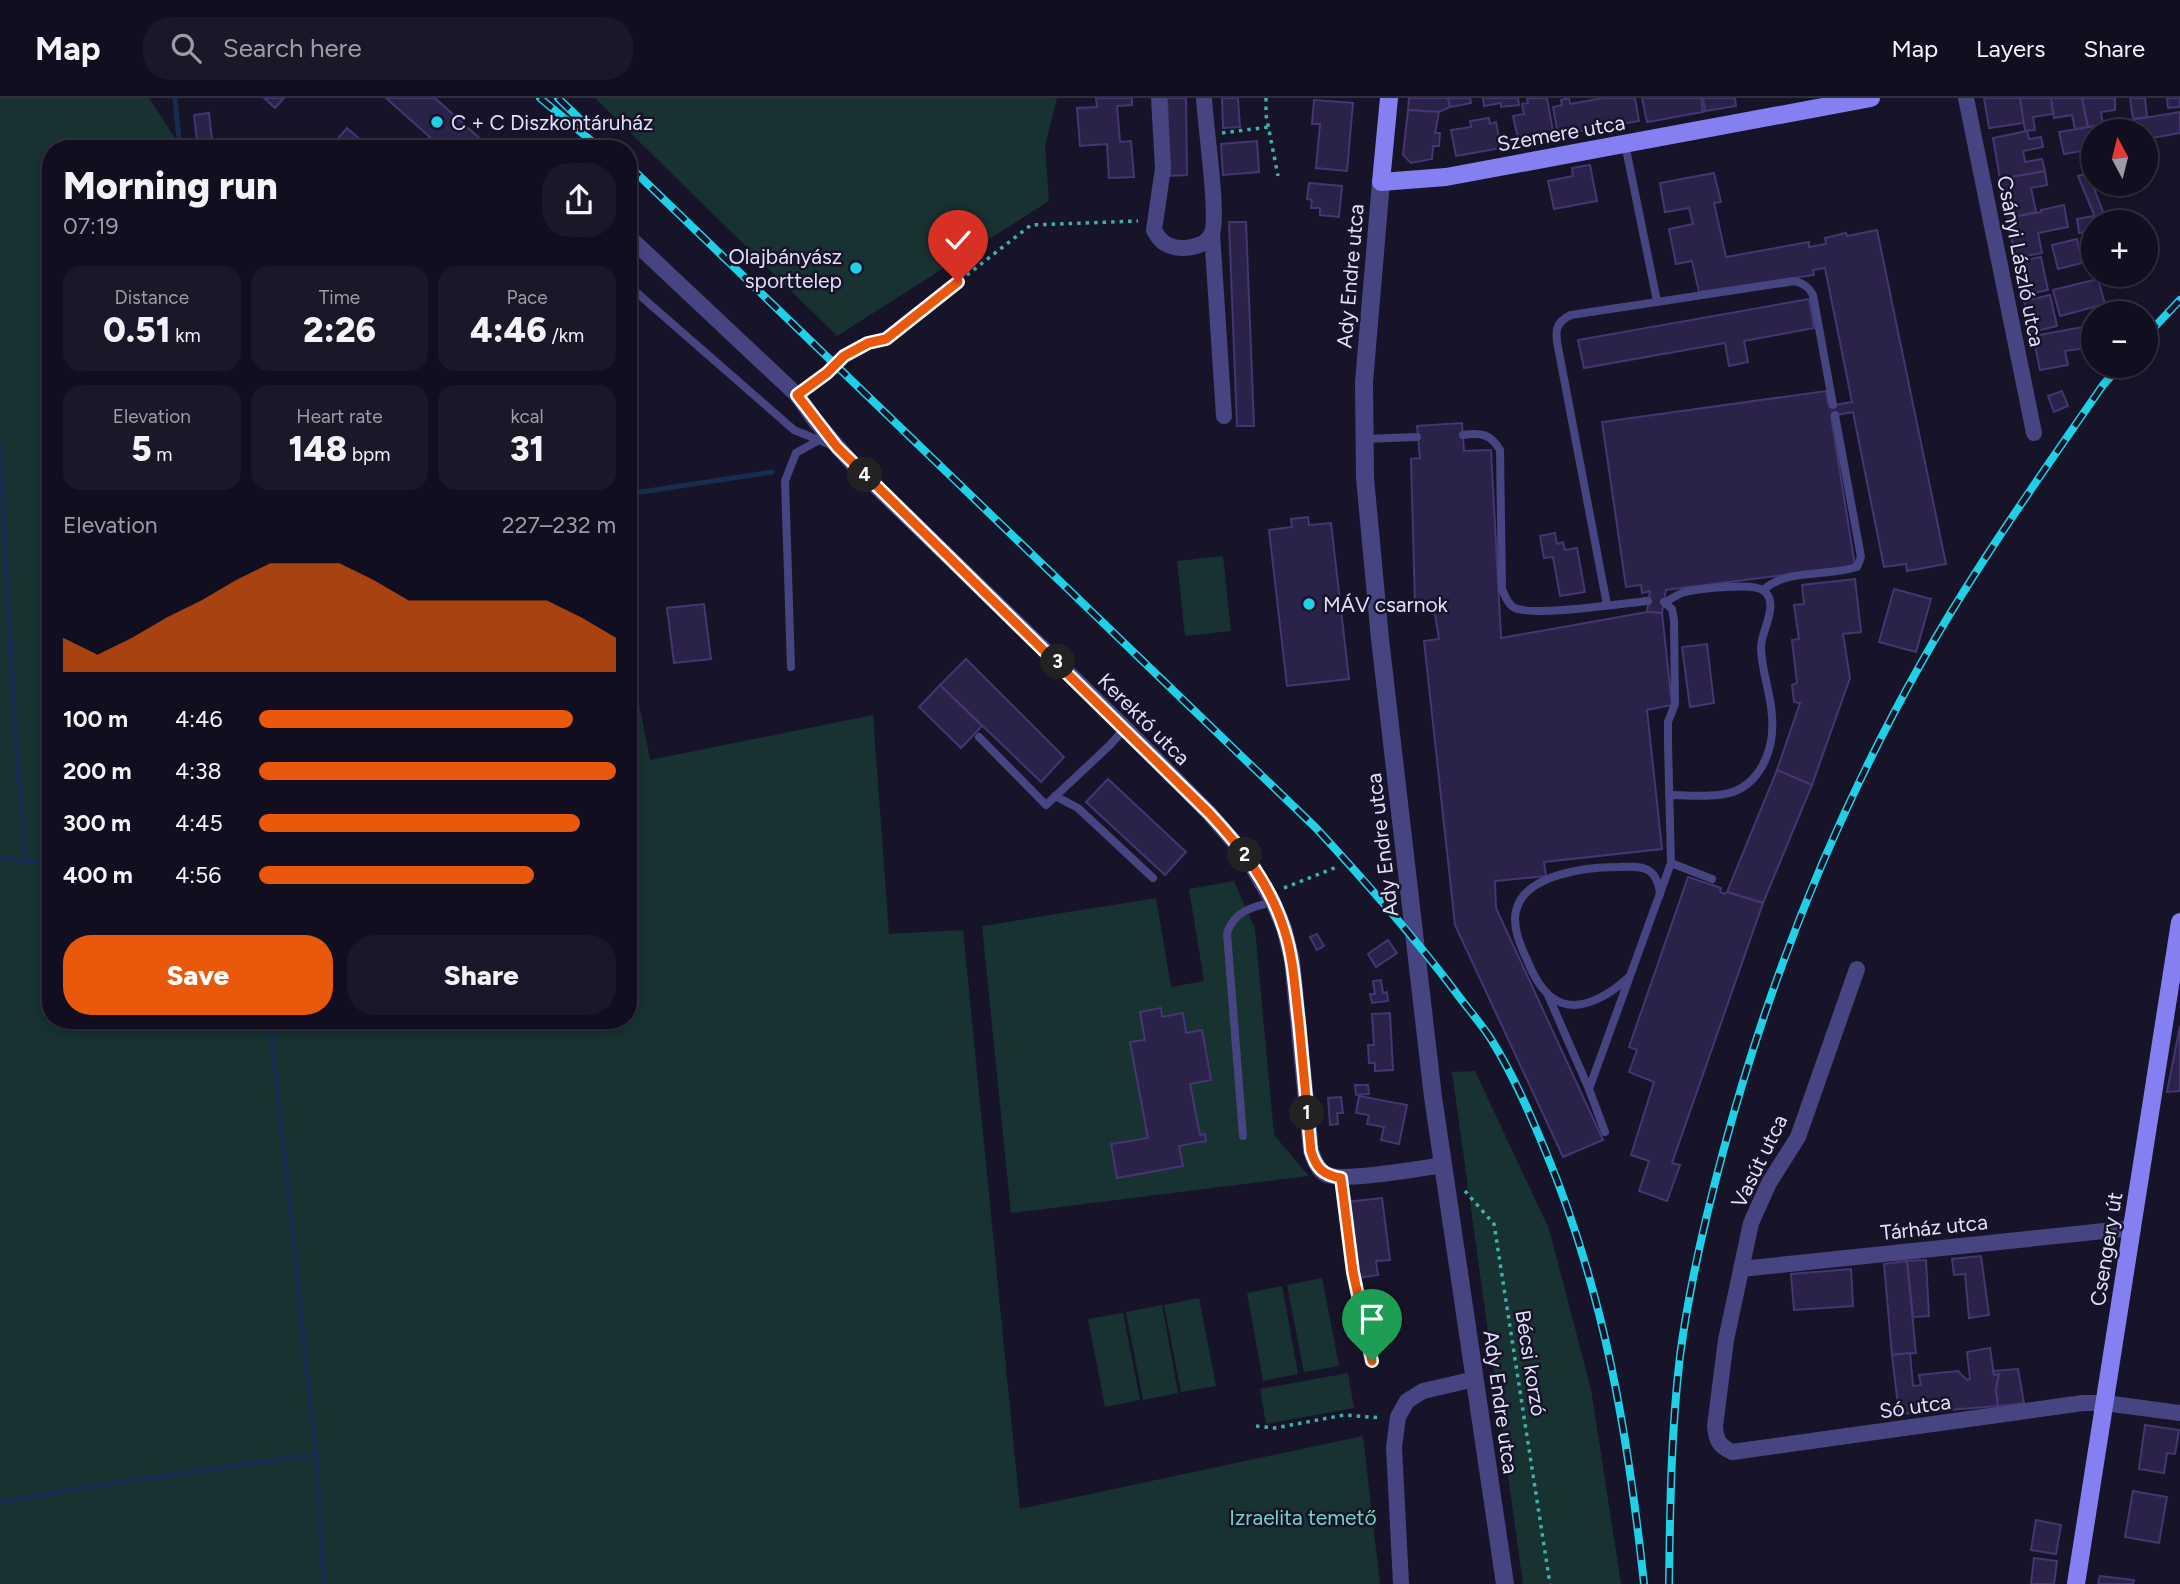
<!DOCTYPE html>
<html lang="en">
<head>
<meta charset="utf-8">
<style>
	:root { --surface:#110f1f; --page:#1a1828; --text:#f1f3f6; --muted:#9c9ca4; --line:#302f3d; --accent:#ea580c }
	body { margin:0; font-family:Figtree,sans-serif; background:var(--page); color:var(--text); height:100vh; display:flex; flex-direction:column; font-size:26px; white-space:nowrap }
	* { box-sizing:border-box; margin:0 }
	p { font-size:23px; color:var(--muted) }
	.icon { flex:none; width:38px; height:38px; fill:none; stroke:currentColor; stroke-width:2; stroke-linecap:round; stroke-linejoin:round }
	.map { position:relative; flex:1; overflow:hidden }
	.drawer { position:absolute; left:42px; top:42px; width:595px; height:889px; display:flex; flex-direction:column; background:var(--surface); border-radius:28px; box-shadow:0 4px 10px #0003,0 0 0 2px var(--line) }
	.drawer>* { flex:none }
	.needle { width:46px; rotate:353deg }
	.controls { position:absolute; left:2081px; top:21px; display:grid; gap:14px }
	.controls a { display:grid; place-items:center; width:77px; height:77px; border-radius:50%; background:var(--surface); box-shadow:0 4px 10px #0003,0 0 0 2px var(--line); font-size:35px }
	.pin { position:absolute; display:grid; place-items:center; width:60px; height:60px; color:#fff; margin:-72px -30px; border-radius:50% 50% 50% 0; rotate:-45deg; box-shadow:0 0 7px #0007 }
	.pin .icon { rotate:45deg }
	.km { position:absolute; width:35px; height:35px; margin:-18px; border-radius:50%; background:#222; color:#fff; font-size:19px; line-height:35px; text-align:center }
	.round { display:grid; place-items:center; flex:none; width:74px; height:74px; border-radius:28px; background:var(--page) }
	.headline { display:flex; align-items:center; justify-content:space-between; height:119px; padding:0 21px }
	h1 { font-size:38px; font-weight:800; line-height:52px }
	.metrics { display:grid; grid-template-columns:repeat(3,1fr); gap:10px; height:119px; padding:7px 21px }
	.metrics div { display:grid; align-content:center; border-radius:18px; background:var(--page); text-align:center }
	.metrics b { font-size:35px; font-weight:800 }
	.metrics small { font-size:19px; font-weight:400 }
	.metrics p { font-size:19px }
	.chart { height:196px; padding:14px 21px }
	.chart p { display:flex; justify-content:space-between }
	.chart svg { width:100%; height:126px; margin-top:7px; fill:var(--accent); opacity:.7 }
	.button { display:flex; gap:14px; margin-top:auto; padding:14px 21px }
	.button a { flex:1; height:80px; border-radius:28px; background:var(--accent); color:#fff; font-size:28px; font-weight:800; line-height:80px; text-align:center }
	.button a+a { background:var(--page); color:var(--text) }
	ul { padding:0 21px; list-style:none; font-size:23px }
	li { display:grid; grid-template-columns:112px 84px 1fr; align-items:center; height:52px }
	li i { height:18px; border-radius:9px; background:var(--accent) }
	header { display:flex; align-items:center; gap:42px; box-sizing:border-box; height:98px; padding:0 35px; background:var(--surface); border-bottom:2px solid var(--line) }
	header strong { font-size:33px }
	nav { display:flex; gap:38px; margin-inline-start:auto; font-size:24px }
	.search { width:490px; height:63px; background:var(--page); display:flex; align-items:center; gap:18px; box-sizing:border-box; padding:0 24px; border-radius:28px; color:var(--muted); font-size:26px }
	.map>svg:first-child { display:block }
</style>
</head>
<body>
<header>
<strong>Map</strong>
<div class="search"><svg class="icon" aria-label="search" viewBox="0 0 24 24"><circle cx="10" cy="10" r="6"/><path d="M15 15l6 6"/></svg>Search here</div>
<nav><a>Map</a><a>Layers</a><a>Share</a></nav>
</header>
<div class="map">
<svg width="2180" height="1486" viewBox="0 0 2180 1486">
	<rect width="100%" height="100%" fill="#171429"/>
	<g fill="#173231">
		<path d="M0,0h149l33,51h-131v871h577v-373l22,113 223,-45 16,219 74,-4 57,579 343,-73 17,148h-1380z"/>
		<path d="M595,0h462l-12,48 4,55 -212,135z"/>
		<path d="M1223,458l8,75 -46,5 -8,-75z"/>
		<path d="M1234,783l21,48 19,206 35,41 -298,37 -29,-287 174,-28 15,89 33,-6 -15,-92z"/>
		<path d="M1475,973l74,158 42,160 30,195h-98l-71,-512z"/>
		<path d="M1322,1180l17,88 -35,6 -17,-87z"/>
		<path d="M1282,1188l16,88 -35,7 -16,-88z"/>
		<path d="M1199,1200l17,88 -35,6 -17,-87z"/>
		<path d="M1162,1207l16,88 -35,7 -17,-88z"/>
		<path d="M1123,1215l17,87 -35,7 -17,-88z"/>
		<path d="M1348,1275l6,35 -88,16 -6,-35z"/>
	</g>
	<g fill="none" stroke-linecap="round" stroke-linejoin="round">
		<g stroke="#172c4e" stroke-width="5">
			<path d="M175,0l5,51"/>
			<path d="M0,347l15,286 11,130"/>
			<path d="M628,396l144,-22"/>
			<path d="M0,760l51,5"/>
			<path d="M270,922l46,434 8,130"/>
			<path d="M0,1404l94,-16 222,-32"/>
		</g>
	</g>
	<g fill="#2a2248" stroke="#433671" stroke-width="2">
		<path d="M264,0h20l-9,10z"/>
		<path d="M386,0h49l53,48 -2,3h-43z"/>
		<path d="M1096,0h36v7l-15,1 3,36 11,-1 3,36 -25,1 -2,-34 -27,2 -3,-38 20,-1z"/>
		<path d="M1167,0h19l1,77 -17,1z"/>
		<path d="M1222,0h16l2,29 -17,1z"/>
		<path d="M1409,0h39l2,9 -11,5 -31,-2z"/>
		<path d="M1448,0h22l1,5 -21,4z"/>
		<path d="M1483,0h35l1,7 -18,2v-4l-17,3z"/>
		<path d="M1527,0h20l7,39 -35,7 -6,-28 11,-2 -2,-10 6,-1z"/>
		<path d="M1569,0l1,6 33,-6h32l4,23 -81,14 -5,-28 9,-2 -1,-5z"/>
		<path d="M1642,0h59l2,14 -56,10z"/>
		<path d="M1703,0h32l1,8 -31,5z"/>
		<path d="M1984,0h36l4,25 -35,5z"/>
		<path d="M2020,0h31l2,16 -20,3 2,13 -10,1z"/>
		<path d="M2051,0h31l6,29 -13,2 -3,-14 -18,3z"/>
		<path d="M2082,0h33v12l-14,2 2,13 -15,2z"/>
		<path d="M2130,0h15l2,19 -14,2z"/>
		<path d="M2167,0h13v9l-12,1z"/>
		<path d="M1314,2l39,3 -6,68 -31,-3 4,-44h-8z"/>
		<path d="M1408,12l31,2 -4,21h5l-1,13h-6l-1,13 -21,4 -8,-8z"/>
		<path d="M2180,14v21l-34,6v-8h-53v18l-29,5 -5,-22z"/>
		<path d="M209,15l4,36h-15l-4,-34z"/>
		<path d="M1489,20l1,6 6,-2 5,26 -45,8 -5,-26 20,-3 -1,-6z"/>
		<path d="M347,30l24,21h-42z"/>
		<path d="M2027,33l2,8 12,-2 2,10 -20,4 2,11 17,-3 3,12 -45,8 -7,-41z"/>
		<path d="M1257,43l2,31 -36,3 -2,-31z"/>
		<path d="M1590,67l7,36 -43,8 -6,-28 25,-5 -1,-8z"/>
		<path d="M2045,73l2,14 -16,3 5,24 -28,6 -8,-39z"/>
		<path d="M1714,75l7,29 -7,1 12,54 83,-15v5l17,-3 -1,-6 21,-5 1,3 30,-6 69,334 -39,7 -1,-7 -22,3 -31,-155 -22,4 24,150 -189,24 -4,23 -15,-1 3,-21 -8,2 -1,-8 -15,2 -24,-165 224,-31 3,15 23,-4 -27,-134 -12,2 1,5 -115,17 -7,-31 -16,3 -7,-35 24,-5 -4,-16 -24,4 -5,-29z"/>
		<path d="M2088,75l19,49h-10l-19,-46z"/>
		<path d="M1309,85l33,3 -3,31 -19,-2v-7h-9l1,-8 -5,-1z"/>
		<path d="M2064,107l4,22 -30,6 4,20 -27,5 -7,-40 33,-6v-2z"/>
		<path d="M2093,118v14l-14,3 -2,-14z"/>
		<path d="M1229,124h17l8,204h-17z"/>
		<path d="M2077,141l5,24 -24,6 -6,-24z"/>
		<path d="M2041,159l7,33 -25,5 -7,-33z"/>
		<path d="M2098,181l7,25 -45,12 -7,-26z"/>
		<path d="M2050,197l7,31 -25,6 -8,-31z"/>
		<path d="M1809,201l5,29 -70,13 4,21 -19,4 -4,-23 -141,25 -6,-28z"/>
		<path d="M2089,228l4,21 -28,4 3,14 -28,5 -7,-34z"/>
		<path d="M2062,293l6,15 -14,6 -6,-16z"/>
		<path d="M1462,325l2,28 27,-1 10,188 146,-26 15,1 10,92 -25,5 15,139 -118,13 2,14 -51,5 1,27 107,232 -40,17 -108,-232 -31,-284 15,-2 -6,-38 -18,4 -4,-146 9,-1 -3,-32z"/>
		<path d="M1308,419l1,8 22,-2 18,156 -62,7 -18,-156 23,-3 -1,-8z"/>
		<path d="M1555,435l2,11 6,-2 2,8 12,-2 8,44 -25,4 -7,-39 -9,1 -4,-22z"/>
		<path d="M1855,481l6,53 -18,2 7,44 -38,107 -35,-15 23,-67 -6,-1 -2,-17 5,-2 -5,-43 7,-1 -5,-34 10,-1 -2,-19z"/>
		<path d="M1894,491l37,10 -15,53 -37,-10z"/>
		<path d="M704,506l7,55 -37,4 -7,-55z"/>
		<path d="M1707,546l7,59 -24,4 -8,-60z"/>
		<path d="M966,561l98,98 -23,25 -101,-97z"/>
		<path d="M940,587l42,41 -21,22 -42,-41z"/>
		<path d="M1777,672l35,15 -49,118 -36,-11z"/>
		<path d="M1108,681l78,73 -21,23 -79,-73z"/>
		<path d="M1688,779l33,11 -1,4 5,2 2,-2 36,11 -91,260 8,2 -13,36 -28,-10 10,-30 -18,-6 23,-73 -25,-10 8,-22 -8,-3z"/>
		<path d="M1317,836l7,12 -7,4 -7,-13z"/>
		<path d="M1388,842l9,13 -21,14 -8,-13z"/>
		<path d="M1381,882l2,13 4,-1 1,9 -16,2 -2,-9h5l-2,-13z"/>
		<path d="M1161,910l1,9 21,-4 3,20 16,-3 9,50 -21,4 10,51 5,-1 1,7 -27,5 4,20 -66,12 -6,-34 37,-6 -18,-96 15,-2 -5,-28z"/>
		<path d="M1390,915l3,57 -18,1v-8h-6l-1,-18h6l-2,-31z"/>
		<path d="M2180,928v65l-13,1z"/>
		<path d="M1355,987h13l1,9 -13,1z"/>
		<path d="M1359,998l48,9 -8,39 -18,-4 3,-13 -17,-3 2,-9 -13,-2z"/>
		<path d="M1341,999l2,16h-6l1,11 -8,1 -2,-27z"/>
		<path d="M1382,1100l8,62 -14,1 2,14 -21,3 -10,-76z"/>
		<path d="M1981,1158l8,59 -20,3 -4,-44 -11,1 -2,-16z"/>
		<path d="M1926,1162l3,56 -16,1 -6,-56z"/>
		<path d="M1907,1163l9,92 -24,2 -8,-91z"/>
		<path d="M1851,1171l2,37 -59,4 -3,-36z"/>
		<path d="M1990,1250l4,27 5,-1 -3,15 2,17 -99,8 -7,-59 18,-2 3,33 8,-1 -2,-10 39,-4 9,9 3,-1 -3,-27z"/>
		<path d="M2018,1271l6,34 -26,3 -2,-17 3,-15 -5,1 -1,-4z"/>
		<path d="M2145,1327l34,5 -4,24 -8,-1 -3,20 -25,-4z"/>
		<path d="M2133,1393l34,6 -8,46 -34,-6z"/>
		<path d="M2036,1422l25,5 -5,29 -25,-4z"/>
		<path d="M2034,1460l23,3 -3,23h-23z"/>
		<path d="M2100,1478l34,4 -1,4h-35z"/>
	</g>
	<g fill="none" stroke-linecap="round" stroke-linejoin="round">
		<g stroke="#3eb0aa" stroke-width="3.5" stroke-dasharray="3.5 5" stroke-linecap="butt">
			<path d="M1266,0v17l12,61"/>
			<path d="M1222,35l47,-6"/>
			<path d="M808,289c28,-21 42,-39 77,-48l146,-114 107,-4"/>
			<path d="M1284,790l53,-21"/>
			<path d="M1465,1093l29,33 56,360"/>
			<path d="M1256,1328l19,2 69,-13 38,3"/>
		</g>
		<g stroke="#474482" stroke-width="8">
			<path d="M1625,46l32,157"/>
			<path d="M628,187l166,145 37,15"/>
			<path d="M1463,337c17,-3 28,-1 37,15l2,139c3,7 5,14 11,18 18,11 110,-4 135,-6"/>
			<path d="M1363,341l54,-2"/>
			<path d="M1763,492c25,-22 63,-13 94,-23l4,-10 -26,-142"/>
			<path d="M1666,504c6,-4 12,-8 19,-10 13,-3 69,-10 79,-1 16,13 -3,40 -3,56 0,23 10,46 11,69 3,36 -14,76 -54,79 -16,2 -33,0 -49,0"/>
			<path d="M1607,507l-49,-258c-3,-15 -3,-25 13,-32l224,-34c9,3 14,6 18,14l20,110"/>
			<path d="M791,569l-6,-186 11,-28 23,-13"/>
			<path d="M979,639l67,68 64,-60 15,-17"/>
			<path d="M1055,698l23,12 75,70"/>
			<path d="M1671,765l41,16"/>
			<path d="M1629,879c-16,15 -44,34 -67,26 -17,-6 -28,-26 -34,-41 -7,-15 -16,-34 -12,-51 8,-37 71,-44 102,-44 24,-1 39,-1 42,27"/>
			<path d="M1547,895l42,96 16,43"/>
			<path d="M1589,991l82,-226 -3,-119v-22l7,-18 -1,-84 -2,-11 -8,-7"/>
			<path d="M1243,1038l-16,-203c8,-22 24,-26 46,-31"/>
			<path d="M1341,1080l12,94 19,89"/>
		</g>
		<g stroke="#474482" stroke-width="16">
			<path d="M1159,0l4,70 -9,62c4,7 7,12 14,15 13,6 38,3 44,-12 7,-18 -7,-109 -8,-135"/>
			<path d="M1966,0l68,335"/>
			<path d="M1212,135l12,183"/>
			<path d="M628,138l169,159 20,28 35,40 273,265 84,85 38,44 26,45 11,26 8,32 19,191c3,8 6,18 14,23 16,9 96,-6 119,-9"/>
			<path d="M1857,871l-59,168 -29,46 -18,40 -25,117 -11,86c1,14 4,20 17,26l351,-49h22l75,10"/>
			<path d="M1741,1171l392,-41"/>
			<path d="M1401,1486l-7,-137 4,-30 9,-16 16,-10 52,-12"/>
		</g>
		<path stroke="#474482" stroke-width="18" d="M1381,84l-17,200 1,96 15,161 53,458 72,487"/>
		<g stroke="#8480f1" stroke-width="18">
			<path d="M1389,0l-8,84 65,-5 425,-79"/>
			<path d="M2076,1486l104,-662"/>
		</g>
		<defs>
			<g id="rail">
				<path d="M540,0l61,51"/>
				<path d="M558,0l30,29"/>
				<path d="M628,67l688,663c48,52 95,105 138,162 11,15 24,30 35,46 23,36 40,75 56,114 59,141 83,284 99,434"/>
				<path d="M2146,238l34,-36"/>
				<path d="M1669,1486c1,-76 2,-152 11,-228 9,-69 25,-137 43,-204 46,-172 113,-339 201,-494 54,-95 117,-183 179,-273l17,-19"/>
			</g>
		</defs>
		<use href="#rail" stroke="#1fd0e7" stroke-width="8"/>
		<use href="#rail" stroke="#171429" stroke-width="5" stroke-dasharray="16" stroke-linecap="butt"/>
	</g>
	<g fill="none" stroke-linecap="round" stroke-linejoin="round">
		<defs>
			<path id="route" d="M958,184l-72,57 -18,4 -24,13 -17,17 -30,22 40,52 372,366c32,34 61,71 75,116 10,30 11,63 15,94 4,43 8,85 12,128 5,17 12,24 30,27l12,94 19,89"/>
		</defs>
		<use href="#route" stroke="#fff" stroke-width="14"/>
		<use href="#route" stroke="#ea580c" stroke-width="9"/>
	</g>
	<g fill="#1fd0e7" stroke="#171429" stroke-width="2.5">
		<circle cx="437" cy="24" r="7"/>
		<circle cx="856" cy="170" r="7"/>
		<circle cx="1309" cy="506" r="7"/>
	</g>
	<g text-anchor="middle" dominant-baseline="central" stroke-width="5" stroke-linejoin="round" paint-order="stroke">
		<g font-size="21" fill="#e2dffb" stroke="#171429" text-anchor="start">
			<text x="451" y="24">C + C Diszkontáruház</text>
			<text x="842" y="158" text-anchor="end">Olajbányász<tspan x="842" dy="24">sporttelep</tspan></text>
			<text x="1323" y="506">MÁV csarnok</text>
		</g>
		<g font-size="21" fill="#e2dffb" stroke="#171429">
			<text transform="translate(1561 35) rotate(-10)">Szemere utca</text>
			<text transform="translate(2021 163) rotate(79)">Csányi László utca</text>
			<text transform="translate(1350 178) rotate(-85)">Ady Endre utca</text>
			<text transform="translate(1144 621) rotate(45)">Kerektó utca</text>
			<text transform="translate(1382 747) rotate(-97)">Ady Endre utca</text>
			<text transform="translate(1759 1063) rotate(-64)">Vasút utca</text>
			<text transform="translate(1934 1129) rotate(-6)">Tárház utca</text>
			<text transform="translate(2106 1151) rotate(-81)">Csengery út</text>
			<text transform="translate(1531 1265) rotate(81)">Bécsi korzó</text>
			<text transform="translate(1501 1304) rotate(82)">Ady Endre utca</text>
			<text transform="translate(1915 1308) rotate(-8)">Só utca</text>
		</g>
		<g font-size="21" fill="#71d5bd" stroke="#171429">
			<text x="1303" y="1419">Izraelita temető</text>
		</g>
	</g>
</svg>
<div class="controls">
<a><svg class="needle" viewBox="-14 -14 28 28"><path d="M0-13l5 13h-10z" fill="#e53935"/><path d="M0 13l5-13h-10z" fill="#9c9ca4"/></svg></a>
<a>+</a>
<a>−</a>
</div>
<div class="pin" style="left:1372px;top:1263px;background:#1e9e55"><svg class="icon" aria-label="arrive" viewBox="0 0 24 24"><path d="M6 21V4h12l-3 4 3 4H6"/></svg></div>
<div class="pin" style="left:958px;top:184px;background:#d93025"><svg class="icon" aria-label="check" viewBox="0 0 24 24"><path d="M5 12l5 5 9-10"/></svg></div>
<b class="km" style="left:1307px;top:1015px">1</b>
<b class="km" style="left:1245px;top:757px">2</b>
<b class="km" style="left:1058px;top:564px">3</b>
<b class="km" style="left:865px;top:377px">4</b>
<section class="drawer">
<div class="headline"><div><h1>Morning run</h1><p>07:19</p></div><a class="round"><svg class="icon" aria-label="share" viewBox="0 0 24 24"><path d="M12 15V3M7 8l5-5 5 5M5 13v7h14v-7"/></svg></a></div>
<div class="metrics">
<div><p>Distance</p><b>0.51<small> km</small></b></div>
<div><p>Time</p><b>2:26</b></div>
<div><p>Pace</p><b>4:46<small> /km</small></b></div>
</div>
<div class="metrics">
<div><p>Elevation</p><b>5<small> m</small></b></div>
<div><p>Heart rate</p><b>148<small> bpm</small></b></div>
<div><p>kcal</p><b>31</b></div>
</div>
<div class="chart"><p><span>Elevation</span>227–232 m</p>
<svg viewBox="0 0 160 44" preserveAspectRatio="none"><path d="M0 44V32L10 38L20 32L30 25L40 19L50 12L60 6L70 6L80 6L90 12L100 19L110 19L120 19L130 19L140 19L150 25L160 32V44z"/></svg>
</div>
<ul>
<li><b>100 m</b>4:46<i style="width:88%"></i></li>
<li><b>200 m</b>4:38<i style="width:100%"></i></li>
<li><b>300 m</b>4:45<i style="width:90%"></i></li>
<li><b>400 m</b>4:56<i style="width:77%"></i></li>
</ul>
<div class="button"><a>Save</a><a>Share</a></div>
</section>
</div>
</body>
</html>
